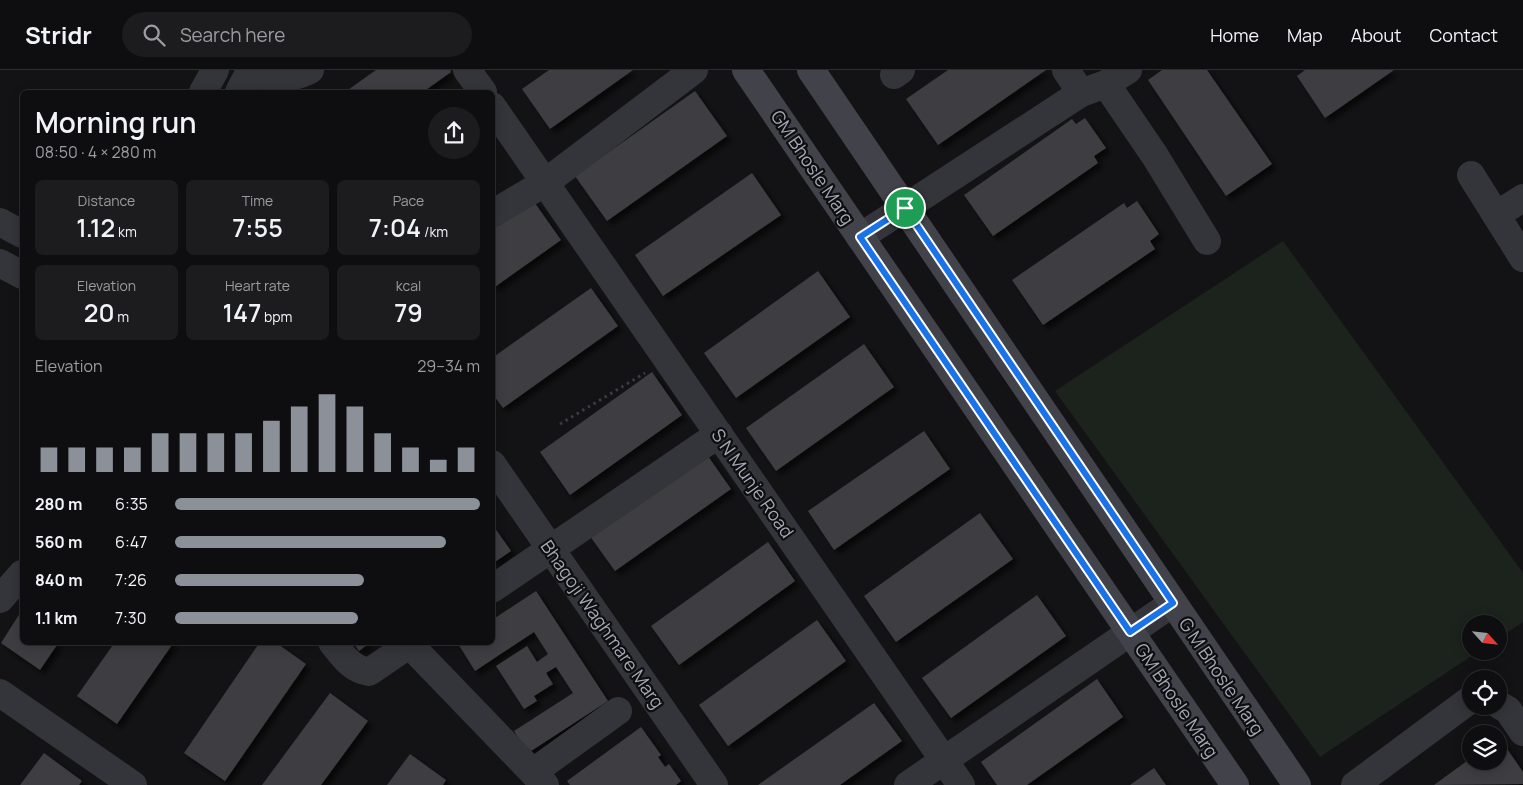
<!DOCTYPE html>
<html lang="en">
<head>
<meta charset="utf-8">
<style>
	:root { --surface:#0e0e10; --page:#1c1c1e; --text:#f1f3f6; --muted:#9b9c9f; --line:#2e2e30; --accent:#8c9099 }
	body { margin:0; font-family:Manrope,sans-serif; background:var(--page); color:var(--text); height:100vh; display:flex; flex-direction:column; font-size:19px; white-space:nowrap }
	* { box-sizing:border-box; margin:0 }
	p { font-size:16px; color:var(--muted) }
	.icon { flex:none; width:28px; height:28px; fill:none; stroke:currentColor; stroke-width:2; stroke-linecap:round; stroke-linejoin:round }
	.map { position:relative; flex:1; overflow:hidden }
	.drawer { position:absolute; left:20px; top:20px; width:475px; height:555px; display:flex; flex-direction:column; background:var(--surface); border-radius:8px; box-shadow:0 2px 12px #0003,0 0 0 1px var(--line) }
	.drawer>* { flex:none }
	.needle { width:32px; rotate:117deg }
	.tools { position:absolute; left:1462px; top:545px; display:grid; gap:10px }
	.tools a { display:grid; place-items:center; width:45px; height:45px; border-radius:50%; background:var(--surface); box-shadow:0 2px 12px #0003,0 0 0 1px var(--line); font-size:25px }
	.pin { position:absolute; display:grid; place-items:center; width:42px; height:42px; color:#fff; margin:-21px; border:2px solid #fff; border-radius:50%; box-shadow:0 1px 5px #0007 }
	.round { display:grid; place-items:center; flex:none; width:52px; height:52px; border-radius:26px; background:var(--page) }
	.summary { display:flex; align-items:center; justify-content:space-between; height:85px; padding:0 15px }
	h1 { font-size:28px; font-weight:600; line-height:38px }
	.stats { display:grid; grid-template-columns:repeat(3,1fr); gap:8px; height:85px; padding:5px 15px }
	.stats div { display:grid; align-content:center; border-radius:8px; background:var(--page); text-align:center }
	.stats b { font-size:25px; font-weight:600 }
	.stats small { font-size:14px; font-weight:400 }
	.stats p { font-size:14px }
	.chart { height:140px; padding:10px 15px }
	.chart p { display:flex; justify-content:space-between }
	.chart svg { width:100%; height:90px; margin-top:5px; stroke:var(--accent); stroke-width:6 }
	ul { padding:0 15px; list-style:none; font-size:16px }
	li { display:grid; grid-template-columns:80px 60px 1fr; align-items:center; height:38px }
	li i { height:12px; border-radius:6px; background:var(--accent) }
	header { display:flex; align-items:center; gap:30px; box-sizing:border-box; height:70px; padding:0 25px; background:var(--surface); border-bottom:1px solid var(--line) }
	header strong { font-size:24px }
	nav { display:flex; gap:28px; margin-inline-start:auto; font-size:18px }
	.search { width:350px; height:45px; background:var(--page); display:flex; align-items:center; gap:12px; box-sizing:border-box; padding:0 18px; border-radius:28px; color:var(--muted); font-size:19px }
	.map>svg:first-child { display:block }
</style>
</head>
<body>
<header>
<strong>Stridr</strong>
<div class="search"><svg class="icon" aria-label="search" viewBox="0 0 24 24"><circle cx="10" cy="10" r="6"/><path d="M15 15l6 6"/></svg>Search here</div>
<nav><a>Home</a><a>Map</a><a>About</a><a>Contact</a></nav>
</header>
<div class="map">
<svg width="1523" height="715" viewBox="0 0 1523 715">
	<defs>
		<filter id="shadow"><feDropShadow dx="4.5" dy="4.5" stdDeviation="2.5" flood-color="#0009"/></filter>
	</defs>
	<rect width="100%" height="100%" fill="#131315"/>
	<path fill="#1b231c" d="M1283,171l240,332v49l-24,16v-14h-28v27h8l-159,106 -265,-366z"/>
	<g fill="#3d3e42" filter="url(#shadow)">
		<path d="M376,0h74l1,2 -28,20h-78z"/>
		<path d="M549,0h84l-83,59 -28,-40z"/>
		<path d="M948,0h98l-108,75 -32,-46z"/>
		<path d="M1162,0h45l65,94 -46,32 -78,-116z"/>
		<path d="M1305,0h89l-69,48 -28,-42z"/>
		<path d="M695,21l32,45 -120,85 -32,-45z"/>
		<path d="M1085,48l21,30 -12,8 4,7 -105,73 -29,-41 108,-76 4,5z"/>
		<path d="M752,103l29,42 -118,81 -28,-41z"/>
		<path d="M532,129l29,41 -69,49v-62z"/>
		<path d="M1137,131l22,33 -9,7 5,8 -112,76 -31,-45 112,-77 3,5z"/>
		<path d="M818,201l32,46 -114,81 -32,-45z"/>
		<path d="M591,218l27,38 -115,82 -11,-15v-35z"/>
		<path d="M864,274l30,43 -118,84 -30,-43z"/>
		<path d="M652,302l30,43 -112,80 -30,-43z"/>
		<path d="M924,361l26,38 -116,81 -26,-39z"/>
		<path d="M703,379l28,40 -116,82 -28,-39z"/>
		<path d="M980,443l33,46 -117,83 -32,-46z"/>
		<path d="M492,454l19,27 -19,13z"/>
		<path d="M768,472l27,39 -116,84 -28,-39z"/>
		<path d="M536,521l72,110 -80,52 -14,-22 59,-38 -17,-26 -10,6 7,11 -19,12 3,5 -13,8 -28,-43 31,-20 10,16 11,-8 -14,-22 -59,39 -18,-29h35v-22z"/>
		<path d="M1037,525l29,41 -115,82 -29,-40z"/>
		<path d="M22,540v32h37l-19,28 -39,-27z"/>
		<path d="M817,550l29,41 -118,85 -29,-41z"/>
		<path d="M115,572h59l-57,82 -40,-28z"/>
		<path d="M260,572h15l31,22 -81,117 -41,-28z"/>
		<path d="M353,572h18l-12,9z"/>
		<path d="M1097,609l26,38 -96,68h-30l-16,-23z"/>
		<path d="M330,623l38,28 -47,64h-59z"/>
		<path d="M874,633l28,38 -62,44h-82z"/>
		<path d="M641,657l20,28 -3,2 7,10 4,-3 12,17 -5,4h-106l-3,-4z"/>
		<path d="M1499,667l24,35v12l-89,1 37,-27v3h28z"/>
		<path d="M44,683l38,28 -3,4h-59z"/>
		<path d="M410,684l36,26 -3,5h-56z"/>
		<path d="M1154,698l12,17h-36z"/>
	</g>
	<g fill="none" stroke-linecap="round" stroke-linejoin="round">
		<path stroke="#3a3c41" stroke-width="3" stroke-dasharray="2.5 4" stroke-linecap="butt" d="M560,354l85,-51"/>
		<g stroke="#34353a" stroke-width="28">
			<path d="M249,0c20,12 40,10 61,0"/>
			<path d="M467,0l16,22"/>
			<path d="M1066,0l15,23"/>
			<path d="M894,5l7,-5"/>
			<path d="M1106,14l49,72 52,85"/>
			<path d="M203,22l12,-22"/>
			<path d="M239,22l11,-21"/>
			<path d="M492,36l469,679"/>
			<path d="M1471,105l52,83"/>
			<path d="M492,144l54,-32 148,-112"/>
			<path d="M1496,145l27,-17"/>
			<path d="M0,152l22,12"/>
			<path d="M860,167l221,-144 25,-9 22,-14"/>
			<path d="M0,193l22,12"/>
			<path d="M492,394l222,321"/>
			<path d="M492,519l227,-155"/>
			<path d="M0,529l22,-25"/>
			<path d="M332,572c11,14 19,27 37,30l44,-30"/>
			<path d="M410,575l135,140"/>
			<path d="M0,623l133,92"/>
			<path d="M1499,635l9,5 15,22"/>
			<path d="M533,702l85,-61"/>
			<path d="M908,715l265,-182"/>
			<path d="M1355,715l116,-86"/>
		</g>
		<g stroke="#42434a" stroke-width="28">
			<path d="M746,0l489,715"/>
			<path d="M811,0l486,715"/>
		</g>
	</g>
	<g fill="none" stroke-linecap="round" stroke-linejoin="round">
		<defs>
			<path id="route" d="M905,138l268,395 -43,29 -270,-395z"/>
		</defs>
		<use href="#route" stroke="#fff" stroke-width="10"/>
		<use href="#route" stroke="#1a73e8" stroke-width="6"/>
	</g>
	<g text-anchor="middle" dominant-baseline="central" stroke-width="4.5" stroke-linejoin="round" paint-order="stroke">
		<g font-size="18" fill="#a4a9b6" stroke="#0e0e10">
			<text transform="translate(813 97) rotate(56)">GM Bhosle Marg</text>
			<text transform="translate(753 413) rotate(55)">S N Munje Road</text>
			<text transform="translate(603 554) rotate(55)">Bhagoji Waghmare Marg</text>
			<text transform="translate(1222 606) rotate(56)">G M Bhosle Marg</text>
			<text transform="translate(1177 630) rotate(56)">GM Bhosle Marg</text>
		</g>
	</g>
</svg>
<div class="tools">
<a><svg class="needle" viewBox="-14 -14 28 28"><path d="M0-13l5 13h-10z" fill="#e53935"/><path d="M0 13l5-13h-10z" fill="#9b9c9f"/></svg></a>
<a><svg class="icon" aria-label="locate" viewBox="0 0 24 24"><circle cx="12" cy="12" r="6"/><path d="M12 2v4M12 18v4M2 12h4M18 12h4"/></svg></a>
<a><svg class="icon" aria-label="layers" viewBox="0 0 24 24"><path d="M12 4l9 5-9 5-9-5zM3 14l9 5 9-5"/></svg></a>
</div>
<div class="pin" style="left:905px;top:138px;background:#1e9e55"><svg class="icon" aria-label="arrive" viewBox="0 0 24 24"><path d="M6 21V4h12l-3 4 3 4H6"/></svg></div>
<section class="drawer">
<div class="summary"><div><h1>Morning run</h1><p>08:50 · 4 × 280 m</p></div><a class="round"><svg class="icon" aria-label="share" viewBox="0 0 24 24"><path d="M12 15V3M7 8l5-5 5 5M5 13v7h14v-7"/></svg></a></div>
<div class="stats">
<div><p>Distance</p><b>1.12<small> km</small></b></div>
<div><p>Time</p><b>7:55</b></div>
<div><p>Pace</p><b>7:04<small> /km</small></b></div>
</div>
<div class="stats">
<div><p>Elevation</p><b>20<small> m</small></b></div>
<div><p>Heart rate</p><b>147<small> bpm</small></b></div>
<div><p>kcal</p><b>79</b></div>
</div>
<div class="chart"><p><span>Elevation</span>29–34 m</p>
<svg viewBox="0 0 160 44" preserveAspectRatio="none"><path d="M5 44V32M15 44V32M25 44V32M35 44V32M45 44V25M55 44V25M65 44V25M75 44V25M85 44V19M95 44V12M105 44V6M115 44V12M125 44V25M135 44V32M145 44V38M155 44V32"/></svg>
</div>
<ul>
<li><b>280 m</b>6:35<i style="width:100%"></i></li>
<li><b>560 m</b>6:47<i style="width:89%"></i></li>
<li><b>840 m</b>7:26<i style="width:62%"></i></li>
<li><b>1.1 km</b>7:30<i style="width:60%"></i></li>
</ul>
</section>
</div>
</body>
</html>
